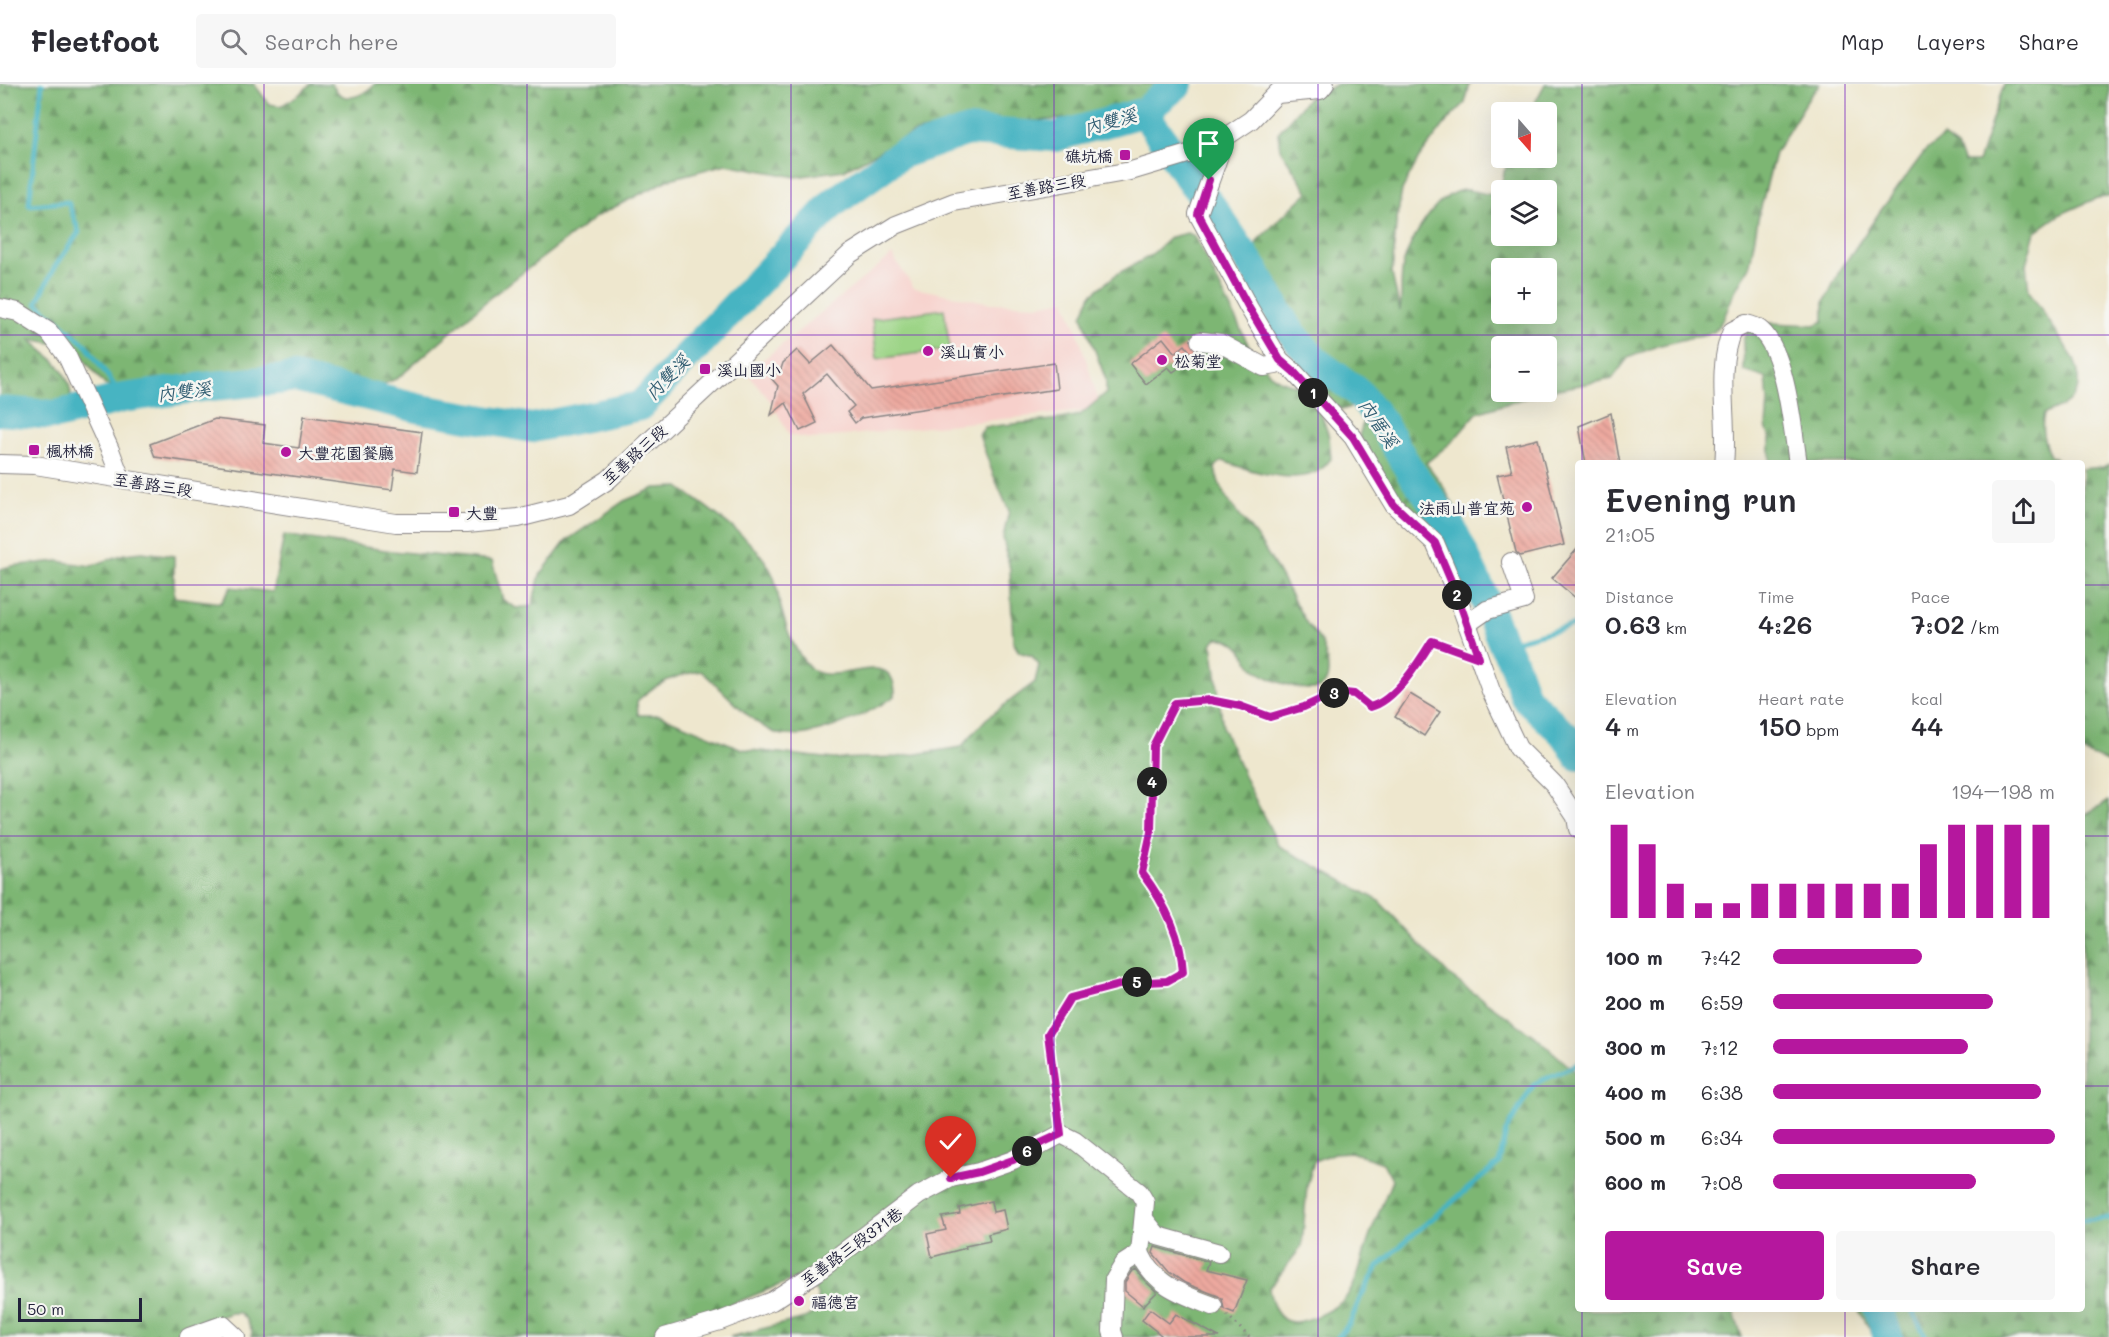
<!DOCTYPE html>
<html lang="en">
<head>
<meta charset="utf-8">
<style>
	:root { --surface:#fff; --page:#f7f7f7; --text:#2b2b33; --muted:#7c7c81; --line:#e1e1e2; --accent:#b5179e }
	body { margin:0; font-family:Mali,"LXGW WenKai TC",sans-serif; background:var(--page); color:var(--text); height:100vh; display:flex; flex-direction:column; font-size:22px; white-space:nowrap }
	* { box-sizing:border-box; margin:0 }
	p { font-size:20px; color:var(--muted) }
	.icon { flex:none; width:33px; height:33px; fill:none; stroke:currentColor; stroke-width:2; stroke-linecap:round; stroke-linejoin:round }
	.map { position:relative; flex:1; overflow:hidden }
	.details { position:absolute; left:1575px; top:376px; width:510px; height:852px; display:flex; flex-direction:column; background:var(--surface); border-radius:6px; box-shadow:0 6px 24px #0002 }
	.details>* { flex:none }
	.needle { width:39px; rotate:160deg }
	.controls { position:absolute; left:1491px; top:18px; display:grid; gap:12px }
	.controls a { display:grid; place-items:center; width:66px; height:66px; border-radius:6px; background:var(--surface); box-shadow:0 6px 24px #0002; font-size:30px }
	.scale { position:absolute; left:18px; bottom:15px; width:124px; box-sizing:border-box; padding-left:6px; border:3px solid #22223b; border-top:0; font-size:16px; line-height:21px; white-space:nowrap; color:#22223b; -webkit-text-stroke:4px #f6f6f2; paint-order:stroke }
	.pin { position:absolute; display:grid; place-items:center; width:51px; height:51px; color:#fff; margin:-62px -26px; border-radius:50% 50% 50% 0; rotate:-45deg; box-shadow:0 0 6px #0007 }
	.pin .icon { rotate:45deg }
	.km { position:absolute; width:30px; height:30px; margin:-15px; border-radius:50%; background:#222; color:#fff; font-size:16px; line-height:30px; text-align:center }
	.round { display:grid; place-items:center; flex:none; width:63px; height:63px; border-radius:6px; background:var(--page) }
	.overview { display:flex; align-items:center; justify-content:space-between; height:102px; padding:0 30px }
	h1 { font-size:33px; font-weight:600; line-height:45px }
	.stats { display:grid; grid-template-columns:repeat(3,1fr); gap:9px; height:102px; padding:6px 30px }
	.stats div { display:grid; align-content:center }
	.stats b { font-size:26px; font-weight:600 }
	.stats small { font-size:16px; font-weight:400 }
	.stats p { font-size:16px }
	.chart { height:168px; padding:12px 30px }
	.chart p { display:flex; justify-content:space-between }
	.chart svg { width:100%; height:108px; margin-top:6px; stroke:var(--accent); stroke-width:6 }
	.button { display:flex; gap:12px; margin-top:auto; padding:12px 30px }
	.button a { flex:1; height:69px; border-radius:6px; background:var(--accent); color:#fff; font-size:24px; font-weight:600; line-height:69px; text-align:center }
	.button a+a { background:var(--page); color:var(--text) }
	ul { padding:0 30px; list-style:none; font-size:20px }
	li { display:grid; grid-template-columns:96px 72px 1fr; align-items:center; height:45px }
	li i { height:15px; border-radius:8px; background:var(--accent) }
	header { display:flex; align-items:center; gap:36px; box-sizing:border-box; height:84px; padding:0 30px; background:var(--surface); border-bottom:2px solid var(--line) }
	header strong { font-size:28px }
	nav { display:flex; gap:33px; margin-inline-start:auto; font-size:21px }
	.search { width:420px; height:54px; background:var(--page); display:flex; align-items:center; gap:15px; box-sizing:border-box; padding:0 21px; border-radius:6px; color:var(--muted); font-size:22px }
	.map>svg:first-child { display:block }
</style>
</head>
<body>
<header>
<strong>Fleetfoot</strong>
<div class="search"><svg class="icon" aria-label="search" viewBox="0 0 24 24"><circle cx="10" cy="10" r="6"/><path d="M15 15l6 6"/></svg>Search here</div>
<nav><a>Map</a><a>Layers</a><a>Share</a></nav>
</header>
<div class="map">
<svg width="2109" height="1253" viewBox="0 0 2109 1253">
	<defs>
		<pattern id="forest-firs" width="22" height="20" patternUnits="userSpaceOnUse" patternTransform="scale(1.5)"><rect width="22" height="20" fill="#7db673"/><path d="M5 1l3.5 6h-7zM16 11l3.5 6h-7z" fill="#669460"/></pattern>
		<pattern id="building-back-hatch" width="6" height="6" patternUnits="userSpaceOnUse" patternTransform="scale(1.5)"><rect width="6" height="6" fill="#eda99f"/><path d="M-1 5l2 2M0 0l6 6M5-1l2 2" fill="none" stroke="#cb918a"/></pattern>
	</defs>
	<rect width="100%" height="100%" fill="#f6f6f2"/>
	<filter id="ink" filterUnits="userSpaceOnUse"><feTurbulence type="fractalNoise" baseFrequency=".0167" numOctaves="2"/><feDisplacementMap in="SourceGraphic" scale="12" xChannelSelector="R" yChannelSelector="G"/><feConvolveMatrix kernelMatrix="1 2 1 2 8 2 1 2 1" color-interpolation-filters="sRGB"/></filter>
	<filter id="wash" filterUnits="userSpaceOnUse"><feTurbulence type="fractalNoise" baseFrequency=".008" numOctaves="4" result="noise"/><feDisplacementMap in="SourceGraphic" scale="24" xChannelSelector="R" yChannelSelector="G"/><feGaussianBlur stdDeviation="1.35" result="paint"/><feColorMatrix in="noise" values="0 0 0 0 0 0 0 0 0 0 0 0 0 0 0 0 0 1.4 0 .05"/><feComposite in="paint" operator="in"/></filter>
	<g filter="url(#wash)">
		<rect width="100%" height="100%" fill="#eee7ce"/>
		<path fill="#f7d0cb" d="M892,171l22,33 77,15 47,2 27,-5 12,30 24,79 -290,30 -22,-4 -17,-32 -25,-30z"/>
		<g fill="url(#forest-firs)" stroke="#506c57" stroke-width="1.5" fill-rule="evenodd">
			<path d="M0,0h254l15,20 12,2 15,-9 15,-13h21c10,21 28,14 43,0h785l-16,14 -57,19 -51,4 -65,-2 -58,14 -69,37 -48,7 -70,-13 -56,15 -73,37 -106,81 -93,81 -21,9 -55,-16 -80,1 -105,16 -32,-3 -31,-38 -44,-8c8,9 20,16 28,26 10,13 24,40 -2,44 -15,2 -40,-3 -56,-5z"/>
			<path d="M1338,0h132l-5,19 -18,18 -28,37 -17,32 -6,35 -4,49 8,37c2,-15 0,-32 3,-46 6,-24 35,-75 63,-75 9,1 19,4 28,5l7,-6 3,-17 6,-14h36v-46h-16l15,-28h275l-10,12 -35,57 -17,66 -8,45 -16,29 -10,25 -10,14 -57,14 -29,12 -16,21 -65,12 -1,-45h-44v46h42l-67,21 -24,28 -27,22 15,20 16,28 20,63 -9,2 -13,-3 -55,-72 -41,-65 4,-13 16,-16v-9l-4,-6 -21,14 -12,4 -12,-9 -55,-75 -24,-50v-21l7,-15 50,-48 -28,-43 -2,-16 30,-35zM1502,106h44v46h-44zM1502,184h44v46h-44z"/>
			<path d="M2004,0h105v113l-12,1 -38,17 -24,17 -9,32 3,27 45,68 4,13v15l-5,10 -12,10 -17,7c-4,16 0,28 6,42l13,7h-293v-23l-4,-14 2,-24 -2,-24 -22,-7 -1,-30 3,-9 26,-9 43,2 9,-4v-18l15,-31 40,-59 46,-62 18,-14 14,10 7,15h14z"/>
			<path d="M1187,149l8,3 53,108 22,30 11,7 17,5 24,30 7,21 2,22c-3,3 -6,8 -10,10 -22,18 -74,1 -98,-8l-5,3 -3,4c5,30 26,47 42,70 19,26 32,56 49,84 4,7 12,13 16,22 5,13 14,44 -9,45 -14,1 -50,-10 -59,-21 -14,-16 -12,-28 -37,-30l-5,5 11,85 27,61 29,57 99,54 72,76 87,62 41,36v236h155l9,27h-1012l75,-19 7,-4 6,-9c1,-21 -9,-21 -26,-25l-127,51 -25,6h-389l1,-6 -6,-12 -6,-6h-10l-27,10 -27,14h-176v-768l11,-3 47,-5 33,5 33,-12 18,-2 32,4v41l47,6 10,-16 42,5 11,-57 108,16 100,10 11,39 13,8 16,-2 8,-31 26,-34 58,-40 31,-13 24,-1c29,22 78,53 93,86 4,8 5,18 7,27 6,25 12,46 29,66 23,27 88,-26 87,30 -26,18 -94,51 -124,35 -27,-14 -47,-41 -70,-60 -26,4 -45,12 -64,30l1,14h22l82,34 92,10 64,-2 63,-10 25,-28 49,-37 4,-17 -7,-9 -13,-4 -6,-10 -3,-73 -7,-31 6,-27 -16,-37 -14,-39 6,-8 76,-8 19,-4 26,-22v-13l-24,-64 9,-21 26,-21 33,-18 21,-19zM1351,1068l32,11 9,17c-8,21 -18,42 -25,64 -6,17 -9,37 -20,52 -8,12 -38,25 -52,26 -18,1 -23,-18 -26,-33l33,-43 5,-60 7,-25 20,-8z"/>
			<path d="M2109,380v299l-27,-11v-283l21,-2z"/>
			<path d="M2109,717v536h-235l-15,-27h223v-494z"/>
		</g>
		<path fill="#9cd486" stroke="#5f7b60" stroke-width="1.5" d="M944,225l6,40 -73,10 -5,-40z"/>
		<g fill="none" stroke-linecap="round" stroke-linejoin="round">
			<g stroke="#46b4c2" stroke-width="5">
				<path d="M42,0l-13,121 39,-3 11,30 -26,38 -16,33 49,42 37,53"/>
				<path d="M1503,560l72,-19"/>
				<path d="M2082,1136l27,-2"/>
				<path d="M1912,1226l14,27"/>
				<path d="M1338,1253l12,-14 11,-27 17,-29 32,-30 89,-74 7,-32 28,-47 44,-20"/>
			</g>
			<g stroke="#46b4c2" stroke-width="30">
				<path d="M1144,28l47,69 21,26 43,64 31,55 29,35 43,31 23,29 29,50 40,54 33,70 20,49 9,16 13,37 42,40 11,19"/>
				<path d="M0,327l56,4 67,-17 80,-11 92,-9 126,31 111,19 108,-22 193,-203 68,-49 67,-23 87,6 89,-25 34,-28"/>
				<path d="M1879,1226l9,27"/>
			</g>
		</g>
		<g id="blocks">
			<g fill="url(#building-back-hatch)">
				<path d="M1163,254l12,15 10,-8 9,12 -21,15 -5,-5 -22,17 -16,-20z"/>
				<path d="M833,261l38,45 183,-27 3,26 -196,29 -6,5 -8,-11 7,-6 -27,-32 -24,20 14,29 -17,8 -14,-28 -15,12 7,-29 -7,-8 10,-9 2,-6 14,-13 13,14z"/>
				<path d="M1611,329l9,51h-34l-7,-38z"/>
				<path d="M304,332l118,16 -5,40 -22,-3 -3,21 -237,-33 -5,-13 65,-25 50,6 -2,18 36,5z"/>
				<path d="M1538,355l26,106 -44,11 -4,-4 -19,-77 15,-3 -6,-25z"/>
				<path d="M1578,464v52l-26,-22z"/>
				<path d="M1410,610l30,18 -16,24 -29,-19z"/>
				<path d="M991,1117l2,11 10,-2 4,19 -19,5 2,7 -25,5 1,2 -34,9 -5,-23 19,-4 -4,-13 18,-3 -1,-6z"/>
				<path d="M1155,1163l54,15 -3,8 41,10 -13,33 -10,-4 -2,-10 -4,-3 -33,-13 -16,-11 -16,-19z"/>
				<path d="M1136,1185l10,13 11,10 -14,14 -18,-15v-9l6,-10z"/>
				<path d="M1150,1225l19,14 7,-9 43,23h-60l2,-2 -19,-15z"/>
			</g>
		</g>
	</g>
	<g filter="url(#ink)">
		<use href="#blocks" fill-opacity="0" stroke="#888484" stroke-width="1.5"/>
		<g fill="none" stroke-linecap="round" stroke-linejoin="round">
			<defs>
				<g id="minor">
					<path d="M1277,10l43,-4 5,-6"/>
					<path d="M1224,54c-7,26 -17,50 -26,76l51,94 31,52 14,12 59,65 41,68 41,38 22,52 34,96 27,57 36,36 22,33 2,12"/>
					<path d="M0,224l18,4 31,20 18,24 43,94 11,29"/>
					<path d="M1200,257l20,2 44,24 12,-2 4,-5"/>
					<path d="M0,380l35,1 361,58h71l51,-5 51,-13 39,-25 242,-226 46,-29 58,-23 177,-31 60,-18 33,-15 27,-18 35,-36"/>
					<path d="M1724,380c5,-42 -9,-95 8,-133l14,-7c4,1 10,3 13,5 27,20 34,102 39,135"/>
					<path d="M1467,540l20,-14 37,-10 -13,-38"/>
					<path d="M1144,1135l14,17 61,17"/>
					<path d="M1140,1169c15,33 42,41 73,53"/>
					<path d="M189,1253l34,-12 13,12"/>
					<path d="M665,1253l55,-16 52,-20 45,-29 102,-77 32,-17 28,-6 34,-12 48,-26 14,7 64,51 6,10 -5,51 -17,11 -9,15 -2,52 2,6"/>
				</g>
			</defs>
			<use href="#minor" stroke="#888484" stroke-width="20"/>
			<g stroke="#888484" stroke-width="3" stroke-dasharray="1.5 4.5" stroke-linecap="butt">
				<path d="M1059,1033l-11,-83 22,-36 57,-15 40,-2 16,-9c-2,-36 -19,-70 -41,-99l9,-41 2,-86 22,-43 35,-3 30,6 30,11 34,-10 32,-15 18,3 16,12c25,-6 49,-45 62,-66l26,9"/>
				<path d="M1227,1231l22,22"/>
			</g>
			<use href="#minor" stroke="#fff" stroke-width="18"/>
		</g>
	</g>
	<g fill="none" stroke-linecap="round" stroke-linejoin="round" filter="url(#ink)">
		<defs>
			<path id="route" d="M951,1094l28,-6 34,-12 24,-15 24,-11 -13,-100 22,-36 57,-15 40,-2 16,-9c-2,-36 -19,-70 -41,-99l9,-41 2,-86 22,-43 35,-3 30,6 30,11 34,-10 32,-15 18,2 16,13c25,-6 49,-45 62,-66l47,17 -22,-63 -22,-52 -41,-38 -41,-68 -59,-65 -14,-12 -31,-52 -51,-94 11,-34"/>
		</defs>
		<use href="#route" stroke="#fff" stroke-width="12"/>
		<use href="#route" stroke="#b5179e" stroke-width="8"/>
	</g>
	<path fill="none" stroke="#7b2cbf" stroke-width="1.5" stroke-opacity="0.55" d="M264,0v1253M527,0v1253M791,0v1253M1054,0v1253M1318,0v1253M1582,0v380M1845,0v380M0,251h2109M0,501h1578M2082,501h27M0,752h1578M2082,752h27M0,1002h1578M2082,1002h27M1582,1226v27M1845,1226v27"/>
	<g fill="#b5179e" stroke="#f6f6f2" stroke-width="2">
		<rect x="1119" y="65" width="12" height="12" rx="3"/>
		<circle cx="928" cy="267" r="6"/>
		<circle cx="1162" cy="276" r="6"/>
		<rect x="699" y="279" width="12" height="12" rx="3"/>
		<rect x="28" y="360" width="12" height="12" rx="3"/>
		<circle cx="286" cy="368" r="6"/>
		<circle cx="1527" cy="423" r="6"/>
		<rect x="448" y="422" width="12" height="12" rx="3"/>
		<circle cx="799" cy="1217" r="6"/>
	</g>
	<g text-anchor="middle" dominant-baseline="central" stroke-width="5" stroke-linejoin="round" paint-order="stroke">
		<g font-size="16" fill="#22223b" stroke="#f6f6f2" text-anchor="start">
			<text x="1113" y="71" text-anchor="end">礁坑橋</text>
			<text x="940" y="267">溪山實小</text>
			<text x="1174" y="276">松菊堂</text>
			<text x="717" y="285">溪山國小</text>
			<text x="46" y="366">楓林橋</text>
			<text x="298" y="368">大豐花園餐廳</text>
			<text x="1515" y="423" text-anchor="end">法雨山普宜苑</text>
			<text x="466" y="428">大豐</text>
			<text x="811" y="1217">福德宮</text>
		</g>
		<g font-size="16" fill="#22223b" stroke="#f6f6f2">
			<text transform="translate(1046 102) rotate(-10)">至善路三段</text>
			<text transform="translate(634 370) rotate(-42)">至善路三段</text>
			<text transform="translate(153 400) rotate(9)">至善路三段</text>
			<text transform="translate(851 1162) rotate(-36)">至善路三段371巷</text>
		</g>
		<g font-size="18" font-style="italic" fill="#305c71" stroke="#f6f6f2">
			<text transform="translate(1110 37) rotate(-16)">內雙溪</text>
			<text transform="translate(667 293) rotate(-46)">內雙溪</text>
			<text transform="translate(184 307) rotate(-7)">內雙溪</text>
			<text transform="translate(1379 339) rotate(56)">內厝溪</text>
		</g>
	</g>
</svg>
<div class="controls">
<a><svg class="needle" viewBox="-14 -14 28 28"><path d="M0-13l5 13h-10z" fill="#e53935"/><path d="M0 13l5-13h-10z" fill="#7c7c81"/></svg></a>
<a><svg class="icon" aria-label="layers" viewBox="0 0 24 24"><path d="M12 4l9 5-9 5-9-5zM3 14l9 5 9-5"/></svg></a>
<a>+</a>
<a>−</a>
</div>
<div class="scale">50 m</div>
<div class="pin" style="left:1209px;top:96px;background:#1e9e55"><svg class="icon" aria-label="arrive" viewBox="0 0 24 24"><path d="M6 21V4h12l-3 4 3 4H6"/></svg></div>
<div class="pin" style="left:951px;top:1094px;background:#d93025"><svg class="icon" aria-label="check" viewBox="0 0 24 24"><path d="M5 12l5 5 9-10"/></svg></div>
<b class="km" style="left:1313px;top:309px">1</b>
<b class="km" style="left:1457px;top:511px">2</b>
<b class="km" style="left:1334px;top:609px">3</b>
<b class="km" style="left:1152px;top:698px">4</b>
<b class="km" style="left:1137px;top:898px">5</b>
<b class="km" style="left:1027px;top:1067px">6</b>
<section class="details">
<div class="overview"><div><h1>Evening run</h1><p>21:05</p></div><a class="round"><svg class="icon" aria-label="share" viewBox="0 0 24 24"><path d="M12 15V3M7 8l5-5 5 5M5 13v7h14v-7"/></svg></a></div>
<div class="stats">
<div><p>Distance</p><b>0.63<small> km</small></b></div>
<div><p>Time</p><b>4:26</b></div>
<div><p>Pace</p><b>7:02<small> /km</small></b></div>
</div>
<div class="stats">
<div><p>Elevation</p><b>4<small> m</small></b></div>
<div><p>Heart rate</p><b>150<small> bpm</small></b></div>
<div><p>kcal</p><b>44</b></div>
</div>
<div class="chart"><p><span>Elevation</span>194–198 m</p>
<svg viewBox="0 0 160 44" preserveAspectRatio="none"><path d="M5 44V6M15 44V14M25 44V30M35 44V38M45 44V38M55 44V30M65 44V30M75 44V30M85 44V30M95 44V30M105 44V30M115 44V14M125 44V6M135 44V6M145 44V6M155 44V6"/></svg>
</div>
<ul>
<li><b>100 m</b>7:42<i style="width:53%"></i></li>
<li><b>200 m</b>6:59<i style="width:78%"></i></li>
<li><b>300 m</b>7:12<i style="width:69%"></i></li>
<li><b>400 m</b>6:38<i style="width:95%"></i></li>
<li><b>500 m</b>6:34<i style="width:100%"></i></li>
<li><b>600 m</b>7:08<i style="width:72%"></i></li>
</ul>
<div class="button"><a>Save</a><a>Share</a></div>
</section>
</div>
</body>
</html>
